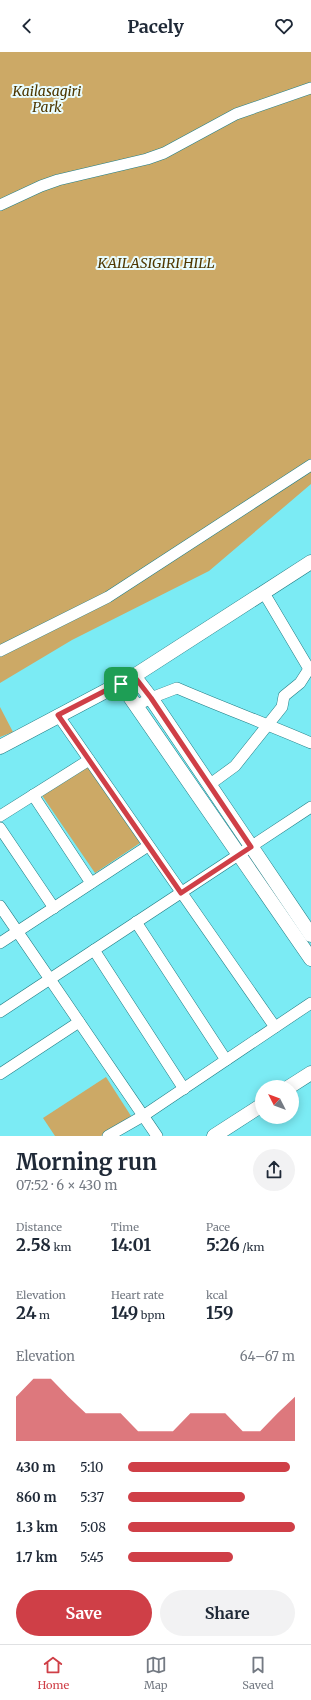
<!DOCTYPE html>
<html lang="en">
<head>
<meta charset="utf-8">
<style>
	:root { --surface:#fff; --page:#f2f2f3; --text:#1f2937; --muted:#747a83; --line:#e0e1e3; --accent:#cf3f47 }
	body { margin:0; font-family:Merriweather,serif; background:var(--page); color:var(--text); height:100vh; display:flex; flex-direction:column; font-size:15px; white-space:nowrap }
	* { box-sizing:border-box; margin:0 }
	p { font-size:13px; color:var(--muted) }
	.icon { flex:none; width:22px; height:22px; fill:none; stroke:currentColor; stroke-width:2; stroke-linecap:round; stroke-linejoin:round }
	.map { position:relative; height:1084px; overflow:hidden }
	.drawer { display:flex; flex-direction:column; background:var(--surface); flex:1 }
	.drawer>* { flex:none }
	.needle { width:26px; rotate:312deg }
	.buttons { position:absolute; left:255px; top:1028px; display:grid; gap:8px }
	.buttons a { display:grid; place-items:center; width:44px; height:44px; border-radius:50%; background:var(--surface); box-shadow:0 2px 10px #0003; font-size:20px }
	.pin { position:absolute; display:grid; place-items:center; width:34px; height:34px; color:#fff; margin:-17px; border-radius:8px; box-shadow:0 2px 6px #0006 }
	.round { display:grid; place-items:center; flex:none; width:42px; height:42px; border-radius:21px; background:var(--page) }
	.summary { display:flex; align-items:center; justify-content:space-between; height:68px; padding:0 16px }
	h1 { font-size:22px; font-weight:700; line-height:30px }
	.stats { display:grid; grid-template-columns:repeat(3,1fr); gap:6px; height:68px; padding:4px 16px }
	.stats div { display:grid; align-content:center }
	.stats b { font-size:17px; font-weight:700 }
	.stats small { font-size:11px; font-weight:400 }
	.stats p { font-size:11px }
	.chart { height:112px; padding:8px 16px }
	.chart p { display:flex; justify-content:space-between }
	.chart svg { width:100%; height:72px; margin-top:4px; fill:var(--accent); opacity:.7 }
	.action { display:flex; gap:8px; margin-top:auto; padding:8px 16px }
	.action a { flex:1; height:46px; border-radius:24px; background:var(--accent); color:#fff; font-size:16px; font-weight:700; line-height:46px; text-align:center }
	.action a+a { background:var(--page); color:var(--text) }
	ul { padding:0 16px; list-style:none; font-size:13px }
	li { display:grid; grid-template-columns:64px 48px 1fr; align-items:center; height:30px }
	li i { height:10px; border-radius:5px; background:var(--accent) }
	header { display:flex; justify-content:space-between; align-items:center; height:52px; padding:0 16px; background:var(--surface); font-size:18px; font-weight:700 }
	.tab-bar { display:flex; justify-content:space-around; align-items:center; height:56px; border-top:1px solid var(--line); background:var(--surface); font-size:11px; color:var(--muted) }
	.tab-bar a { display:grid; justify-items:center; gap:2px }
	.tab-bar .active { color:var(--accent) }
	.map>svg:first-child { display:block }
</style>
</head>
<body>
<header><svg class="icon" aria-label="back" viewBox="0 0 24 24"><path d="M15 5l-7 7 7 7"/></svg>Pacely<svg class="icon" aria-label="heart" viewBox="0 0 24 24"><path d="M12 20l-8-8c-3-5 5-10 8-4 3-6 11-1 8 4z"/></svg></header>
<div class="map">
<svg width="311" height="1084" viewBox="0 0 311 1084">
	<rect width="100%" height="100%" fill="#7bebf4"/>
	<g fill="#cca966">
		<path d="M0,0h311v432l-102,87 -137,69 -72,43z"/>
		<path d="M0,655l13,25 -13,5z"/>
		<path d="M86,711l54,80 -45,30 -54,-79z"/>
		<path d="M106,1025l25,39 -30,20h-46l-12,-18z"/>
	</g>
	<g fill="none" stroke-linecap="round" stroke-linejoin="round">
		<defs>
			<g id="minor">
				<path d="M0,153l41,-19 17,-6 89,-21 17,-6 72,-39 75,-26"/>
				<path d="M264,541l45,76 2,-1"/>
				<path d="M0,599l108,-54 203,-132"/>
				<path d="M136,654l15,-8 26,-10c44,19 90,36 134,55"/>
				<path d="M58,663l217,312"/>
				<path d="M209,733l26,-19 47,-59 2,-11 16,-13 9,-14"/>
				<path d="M33,743l58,88"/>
				<path d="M0,764l89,-56"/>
				<path d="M0,776l54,80"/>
				<path d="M0,854l157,230"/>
				<path d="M136,870l90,138"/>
				<path d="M0,891l148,-97"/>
				<path d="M94,898l90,139"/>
				<path d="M0,960l311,-205"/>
				<path d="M0,1022l79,-52"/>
				<path d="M108,1084l35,-20 168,-113"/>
			</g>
			<g id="tertiary">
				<path d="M134,624l17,22 160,237"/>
				<path d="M121,632l190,275"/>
				<path d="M0,695l134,-71 177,-114"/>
				<path d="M289,1035l22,-14"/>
				<path d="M214,1084l48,-31"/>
			</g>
		</defs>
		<use href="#minor" stroke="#237e85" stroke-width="12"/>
		<use href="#tertiary" stroke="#237e85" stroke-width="15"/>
		<use href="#minor" stroke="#fff" stroke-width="11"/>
		<use href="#tertiary" stroke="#fff" stroke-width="14"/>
	</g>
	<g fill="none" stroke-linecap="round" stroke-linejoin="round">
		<defs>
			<path id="route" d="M134,624l17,22 100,149 -70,46 -123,-178z"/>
		</defs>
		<use href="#route" stroke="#fff" stroke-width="8"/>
		<use href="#route" stroke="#cf3f47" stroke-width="5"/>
	</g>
	<g text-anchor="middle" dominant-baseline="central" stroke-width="4" stroke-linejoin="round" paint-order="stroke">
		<g font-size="14" font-style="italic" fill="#4e3700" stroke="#e9fcfe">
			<text x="47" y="39">Kailasagiri<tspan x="47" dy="16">Park</tspan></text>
			<text x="156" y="211">KAILASIGIRI HILL</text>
		</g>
	</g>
</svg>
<div class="buttons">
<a><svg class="needle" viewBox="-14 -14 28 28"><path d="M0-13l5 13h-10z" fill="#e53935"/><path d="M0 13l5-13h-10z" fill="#747a83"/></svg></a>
</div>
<div class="pin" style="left:121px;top:632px;background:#1e9e55"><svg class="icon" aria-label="arrive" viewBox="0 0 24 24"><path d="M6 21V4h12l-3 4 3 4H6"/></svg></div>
</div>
<section class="drawer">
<div class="summary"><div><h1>Morning run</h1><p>07:52 · 6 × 430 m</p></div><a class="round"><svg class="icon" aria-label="share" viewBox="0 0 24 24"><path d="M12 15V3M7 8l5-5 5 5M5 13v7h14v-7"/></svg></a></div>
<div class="stats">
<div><p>Distance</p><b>2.58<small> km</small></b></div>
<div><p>Time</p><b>14:01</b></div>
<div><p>Pace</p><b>5:26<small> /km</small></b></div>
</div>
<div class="stats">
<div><p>Elevation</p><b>24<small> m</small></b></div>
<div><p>Heart rate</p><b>149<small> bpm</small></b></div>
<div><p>kcal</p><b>159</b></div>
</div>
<div class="chart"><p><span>Elevation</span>64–67 m</p>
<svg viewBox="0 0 160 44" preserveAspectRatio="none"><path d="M0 44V17L10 6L20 6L30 17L40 27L50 27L60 27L70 38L80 38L90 38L100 27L110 27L120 27L130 38L140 38L150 27L160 17V44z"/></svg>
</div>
<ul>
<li><b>430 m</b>5:10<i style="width:97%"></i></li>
<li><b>860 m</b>5:37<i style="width:70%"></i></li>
<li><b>1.3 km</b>5:08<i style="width:100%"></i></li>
<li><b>1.7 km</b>5:45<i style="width:63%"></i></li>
</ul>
<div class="action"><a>Save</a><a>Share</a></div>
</section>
<nav class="tab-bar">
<a class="active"><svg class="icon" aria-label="home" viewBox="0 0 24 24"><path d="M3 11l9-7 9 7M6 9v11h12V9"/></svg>Home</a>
<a><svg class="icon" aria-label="map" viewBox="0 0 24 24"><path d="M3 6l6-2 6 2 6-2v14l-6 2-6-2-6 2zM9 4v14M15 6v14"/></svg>Map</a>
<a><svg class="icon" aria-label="saved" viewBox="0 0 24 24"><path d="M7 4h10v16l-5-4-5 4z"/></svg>Saved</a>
</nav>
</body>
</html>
